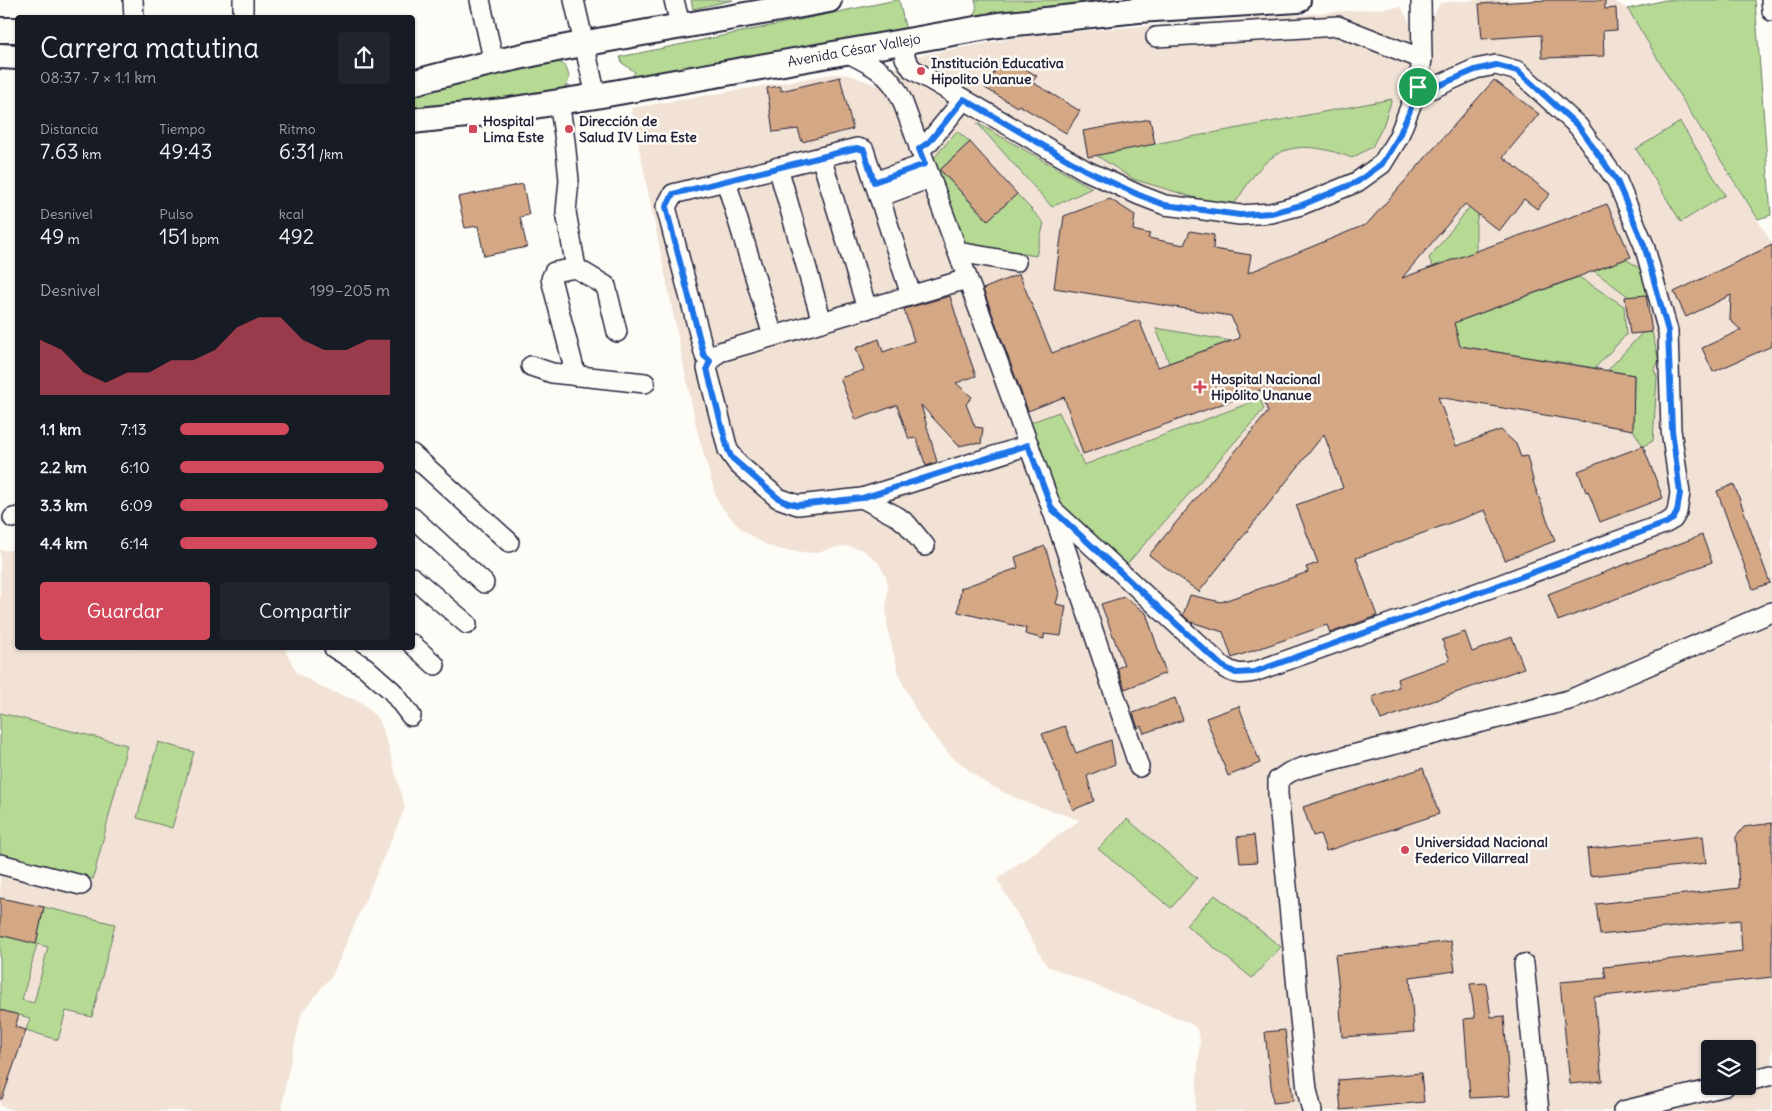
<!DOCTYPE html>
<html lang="es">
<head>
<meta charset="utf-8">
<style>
	:root { --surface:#171b24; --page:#20242c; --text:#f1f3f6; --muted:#9ea1a6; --accent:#d1495b }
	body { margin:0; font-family:Delius,sans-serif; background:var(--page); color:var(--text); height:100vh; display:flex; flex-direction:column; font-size:19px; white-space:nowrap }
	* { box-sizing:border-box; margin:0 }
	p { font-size:16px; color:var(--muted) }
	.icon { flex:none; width:28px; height:28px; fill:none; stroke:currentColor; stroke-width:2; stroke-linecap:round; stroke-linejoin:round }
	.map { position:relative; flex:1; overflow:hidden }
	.side { position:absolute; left:15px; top:15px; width:400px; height:635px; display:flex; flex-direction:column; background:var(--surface); border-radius:5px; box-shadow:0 1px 4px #0004 }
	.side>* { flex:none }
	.controls { position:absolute; left:1701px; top:1040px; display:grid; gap:10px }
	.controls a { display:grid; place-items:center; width:55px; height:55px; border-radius:5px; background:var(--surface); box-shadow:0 1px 4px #0004; font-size:25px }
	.pin { position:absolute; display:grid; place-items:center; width:42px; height:42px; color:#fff; margin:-21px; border:2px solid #fff; border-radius:50%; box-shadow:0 1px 5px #0007 }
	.round { display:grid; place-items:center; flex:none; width:52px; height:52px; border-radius:5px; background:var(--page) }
	.headline { display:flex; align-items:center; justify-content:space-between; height:85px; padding:0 25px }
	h1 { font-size:28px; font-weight:600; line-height:38px }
	.figures { display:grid; grid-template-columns:repeat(3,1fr); gap:8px; height:85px; padding:5px 25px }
	.figures div { display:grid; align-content:center }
	.figures b { font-size:21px; font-weight:600 }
	.figures small { font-size:14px; font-weight:400 }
	.figures p { font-size:14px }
	.chart { height:140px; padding:10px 25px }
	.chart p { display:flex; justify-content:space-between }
	.chart svg { width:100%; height:90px; margin-top:5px; fill:var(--accent); opacity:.7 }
	.primary-button { display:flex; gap:10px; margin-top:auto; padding:10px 25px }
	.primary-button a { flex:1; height:58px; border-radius:5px; background:var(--accent); color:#fff; font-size:20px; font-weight:600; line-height:58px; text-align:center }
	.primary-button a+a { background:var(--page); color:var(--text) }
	ul { padding:0 25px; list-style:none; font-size:16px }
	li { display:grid; grid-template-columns:80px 60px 1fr; align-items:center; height:38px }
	li i { height:12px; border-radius:6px; background:var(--accent) }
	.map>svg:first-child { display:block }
</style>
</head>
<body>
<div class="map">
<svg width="1772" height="1111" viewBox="0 0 1772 1111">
	<rect width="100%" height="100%" fill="#fdfcf7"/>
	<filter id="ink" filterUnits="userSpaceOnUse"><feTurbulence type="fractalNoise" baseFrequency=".02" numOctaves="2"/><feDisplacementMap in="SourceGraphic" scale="10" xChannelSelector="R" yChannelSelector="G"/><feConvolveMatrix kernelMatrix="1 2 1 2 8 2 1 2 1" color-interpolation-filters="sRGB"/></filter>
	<g filter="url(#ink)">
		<g fill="#f1e2d5" fill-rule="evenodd">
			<path d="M1474,0h138l16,9 47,79 97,155v868h-577l5,-72 -4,-11 -6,-5 -143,-57 -50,-87 83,-59 -58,-19 -19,-9 -19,-10 -34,-27 -29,-35 -21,-42 -12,-46 -2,-23 2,-24 -2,-8 -8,-15 -15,-12 -10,-3 -10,-1 -30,7 -32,-3 -15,-5 -24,-15 -19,-21 -7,-12 -19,-67 -66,-322 203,-34 16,1 26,10 29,-27 115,-21 86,-8 295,-22 9,16 20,-1 10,-19zM1710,1049h38v37h-38z"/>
			<path d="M0,550h17l1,98h266l13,25 28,16 36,13 18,18 9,25 17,63 -72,166 -31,38 -16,69 -4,30h-265l-17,-5z"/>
		</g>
		<g fill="#b6da94" stroke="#6c7e68" fill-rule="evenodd">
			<path d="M691,0h42l-40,9z"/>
			<path d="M896,0h3l7,31 -279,53 8,-12 -13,-9 -2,-6z"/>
			<path d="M975,0h170l-175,18c6,-5 8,-10 5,-18z"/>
			<path d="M1665,0h90l16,215 -13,4 -83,-131 -47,-79z"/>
			<path d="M549,61l13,2c9,9 9,20 0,28l-149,20v-17z"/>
			<path d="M1392,99l-9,27 -11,21 -20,11c-29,-11 -62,-19 -87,5 -12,11 -21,27 -30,40l-29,-2 -73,-22 -37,-24z"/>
			<path d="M1680,122l45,73 -44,27 -45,-73z"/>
			<path d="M977,123l115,65 -40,19z"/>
			<path d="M957,131l13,11 -30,28 47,50 30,-26 27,29 -8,33 -74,-13 -28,-85z"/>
			<path d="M1477,198l4,2 -5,23v29l-43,15 -4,-9z"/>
			<path d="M1626,259l16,11 6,25 -19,2 -35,-26z"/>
			<path d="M1579,277l45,29 2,29 -31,33 -141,-23 3,-10 -3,-12z"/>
			<path d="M1156,328l75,13 -62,22z"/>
			<path d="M1652,332l7,29 -5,9 3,7 -4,64 -10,5 -10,-16 1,-55 -26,-5 34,-37z"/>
			<path d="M1260,399l4,10 -137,155 -69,-61 -29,-80 30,-11 25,53z"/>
			<path d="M0,713l127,32 -34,134 -93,-24z"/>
			<path d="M158,742l36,10 -22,76 -35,-10z"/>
			<path d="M1127,819l70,59 -26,30 -73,-59z"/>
			<path d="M1215,895l66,52 -29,31 -66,-53z"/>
			<path d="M44,907l71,17 -23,93 -26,-6 -8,29 -32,-10 4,-12 -30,-8v-75l36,8zM37,944l11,3 -14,56 -12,-3z"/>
		</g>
		<g fill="#d4a785" stroke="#22223b">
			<path d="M1546,0h59v9l11,-1 1,22 -14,1 1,25 -62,2 -1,-23 -59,4 -3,-35z"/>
			<path d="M1004,56l33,20 -5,6 48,29 -14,22 -47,-28 -2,2 -32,-19z"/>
			<path d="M840,77l13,52 -51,13 -4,-13 -25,3 -6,-44 14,-2v5z"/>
			<path d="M1494,80l45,34 -36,43 47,37 -13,15 -13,-10 -25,32 -34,-27 -63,74 205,-74 24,53 -177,66 6,23 174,29 -1,55 -195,-33 18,49 45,-16 15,14 5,13 6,-1 7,28 21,57 -50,19 -20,-50 -129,48 21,58 -47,17 -3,-8 -95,33 -9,-26 -32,-10 -8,-7 7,-20 31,7 87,-30 -2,-5 12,-4 -22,-58 47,-17 -19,-54 -125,158 -50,-37 119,-143 -7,-22 -178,64 -19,-57 -36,14 -45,-122 36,-15 33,79 87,-33 19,47 82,-29 -9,-22 -177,-28 10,-72 46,-17 25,16 -2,15 17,4 -2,4 36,7 6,-14 24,4 -1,14 38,6 -3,18 119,-49z"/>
			<path d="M1150,119l5,25 -67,13 -5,-26z"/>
			<path d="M970,142l47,52 -29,26 -48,-50z"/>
			<path d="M523,184l6,31 -9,2 7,30 -43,9 -6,-30 -13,2 -7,-31z"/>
			<path d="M1772,245v101l-59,26 -11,-24 39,-18 -11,-10 1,-25 -45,22 -12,-25z"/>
			<path d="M1646,295l6,37 -22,2 -5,-37z"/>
			<path d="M950,296l9,29h-1l18,51 -20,7 16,14 -6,7 9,23 8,1 -2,16 -8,-1 -14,3 -38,-41 16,57 -11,4 -10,-28 -7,1 -12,-34 -41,15 -16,-42 24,-8 -8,-22 23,-9 4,13 31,-11 -10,-32z"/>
			<path d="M1643,446l20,52 -63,24 -12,-31 -2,1 -8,-21z"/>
			<path d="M1734,484l36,99 -17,6 -36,-98z"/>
			<path d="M1702,535l10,27 -154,59 -10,-27z"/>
			<path d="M1045,546l14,47 -3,11 10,2 -5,30 -17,-2v5l-19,-5 1,-6 -68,-16 3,-24 57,-20 -3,-11z"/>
			<path d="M1124,597l22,16 20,60 -41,16 -8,-21 7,-3 -23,-61z"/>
			<path d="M1465,632l7,20 40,-15 12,31 -143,52 -9,-23 27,-10 -2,-8 53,-19 -8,-20z"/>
			<path d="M1175,698l8,22 -39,13 -3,-7 -3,2 -5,-15z"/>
			<path d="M1239,706l21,57 -32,13 -22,-58z"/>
			<path d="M1065,726l11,27 35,-13 4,24 -28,12 7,25 -21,9 -31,-76z"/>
			<path d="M1423,768l16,46 -113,37 -6,-17 -7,2 -10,-29z"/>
			<path d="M1772,823v154l-178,20 8,84 -32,3 -10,-102 46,-4 -2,-11 138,-16 -2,-31 -140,15 -4,-31 143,-16 -3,-51 8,-10z"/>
			<path d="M1254,835l3,27 -17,1 -3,-26z"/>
			<path d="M1703,836l3,27 -116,13 -3,-27z"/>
			<path d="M0,898l44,9 -8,37 -36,-9z"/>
			<path d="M1451,941l4,30 -45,6 4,55 -72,5 -2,-30h1l-6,-52z"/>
			<path d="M1486,983l5,34 13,-1 6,80 -40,2 -6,-79 11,-1 -5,-34z"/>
			<path d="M0,1010l19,5 -4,12 11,3 -24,69h-2z"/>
			<path d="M1285,1030l8,71 -20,2 -8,-71z"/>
			<path d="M1421,1073l3,29 -83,8 -3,-30z"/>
		</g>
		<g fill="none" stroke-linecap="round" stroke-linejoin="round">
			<defs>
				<g id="minor">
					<path d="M133,0l1,18"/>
					<path d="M480,0l14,63"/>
					<path d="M574,0l22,96"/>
					<path d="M674,0l7,28"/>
					<path d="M1771,0l1,11"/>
					<path d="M243,18v-18"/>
					<path d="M1156,37l182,-11 84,33"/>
					<path d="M904,41l1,17 7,11 173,101 54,25 26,10 32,4 43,6 31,-2 30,-8 56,-23 25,-18 16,-26 20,-51 4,-28 -1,-59"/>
					<path d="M844,51c26,13 46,21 58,49l150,409 87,258"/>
					<path d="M559,101l6,40 4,39 -3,32 10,56"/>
					<path d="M919,149l10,-7 35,-43"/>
					<path d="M821,157l46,152"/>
					<path d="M778,167l44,155"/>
					<path d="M726,181l47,155"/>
					<path d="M874,182l51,-18"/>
					<path d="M879,197l51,-19"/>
					<path d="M958,252l58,10"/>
					<path d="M710,361l-5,-5 -39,-149 7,-13 184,-46 7,2 47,145"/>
					<path d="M531,366l21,7 93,10"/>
					<path d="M576,376l-25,-97 3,-7 22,-4 30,18 11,46"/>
					<path d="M412,454l97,88"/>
					<path d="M862,498l167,-53"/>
					<path d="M1052,509l170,157c11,8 19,9 32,6l245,-87 167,-62 7,-4 4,-7 3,-19 -9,-63 -3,-99 -24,-86 -27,-64 -39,-55 -60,-55 -22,-6 -21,4 -42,19 -15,-1"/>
					<path d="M412,517l72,66"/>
					<path d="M13,518l5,-1"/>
					<path d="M925,546l-18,-22 -9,-7 -36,-19 -64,7 -20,-7 -40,-34 -10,-14 -21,-82c3,-8 6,-12 13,-16l247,-73"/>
					<path d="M412,577l55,47"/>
					<path d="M412,644l23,21"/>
					<path d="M334,648l31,19 27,24 19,25"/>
					<path d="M0,864l81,21"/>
					<path d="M1524,964l15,147"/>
					<path d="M1748,1081l24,-6"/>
					<path d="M1312,1111l-5,-21 -29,-296v-14l12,-8 11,-4 268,-68 203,-88"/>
					<path d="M1623,1111l102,-25"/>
				</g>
				<g id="major">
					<path d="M0,30h18"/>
					<path d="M0,56l18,1"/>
					<path d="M412,83c137,-38 278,-57 417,-83"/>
					<path d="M412,121l91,-10 93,-15 402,-71 140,-15 160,-10"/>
				</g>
			</defs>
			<use href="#minor" stroke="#22223b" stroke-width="22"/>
			<use href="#major" stroke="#22223b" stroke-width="28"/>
			<use href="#minor" stroke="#fdfcf7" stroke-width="19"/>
			<use href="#major" stroke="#fdfcf7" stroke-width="24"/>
		</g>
	</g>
	<g fill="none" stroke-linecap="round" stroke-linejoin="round" filter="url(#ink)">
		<defs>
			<path id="route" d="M1496,65l22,6 60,55 39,55 27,64 24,86 4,99 8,63 -3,19 -4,7 -7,4 -167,62 -245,87 -18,1 -14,-7 -170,-157 -24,-64 -166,53 -64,7 -10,-2 -10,-5 -46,-40 -4,-8 -19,-73 -2,-9 3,-7 -6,-5 -38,-149 7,-13 184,-46 7,2 10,32 51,-18 -6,-15 10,-7 35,-43 121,71 54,25 26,10 75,10 31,-2 31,-8 55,-23 25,-18 16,-26 11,-25 9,-26 15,1 42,-18z"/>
		</defs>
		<use href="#route" stroke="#fff" stroke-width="10"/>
		<use href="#route" stroke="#1a73e8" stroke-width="6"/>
	</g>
	<g fill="#d1495b" stroke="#fdfcf7" stroke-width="2">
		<circle cx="921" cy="71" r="5"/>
		<rect x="468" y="124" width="10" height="10" rx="2.5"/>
		<circle cx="569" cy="129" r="5"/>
		<path d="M1197.5 379.5h5v5h5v5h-5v5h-5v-5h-5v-5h5z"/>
		<circle cx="1405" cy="850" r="5"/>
	</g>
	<g text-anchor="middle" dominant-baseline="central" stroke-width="5" stroke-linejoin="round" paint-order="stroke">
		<g font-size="14" fill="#22223b" stroke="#fdfcf7">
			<text transform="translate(854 50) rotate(-10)">Avenida César Vallejo</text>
		</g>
		<g font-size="14" font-weight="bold" fill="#22223b" stroke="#fdfcf7" text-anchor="start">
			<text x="931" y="63">Institución Educativa<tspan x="931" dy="16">Hipolito Unanue</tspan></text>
			<text x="483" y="121">Hospital<tspan x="483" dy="16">Lima Este</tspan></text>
			<text x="579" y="121">Dirección de<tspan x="579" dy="16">Salud IV Lima Este</tspan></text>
			<text x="1211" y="379">Hospital Nacional<tspan x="1211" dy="16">Hipólito Unanue</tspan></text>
			<text x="1415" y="842">Universidad Nacional<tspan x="1415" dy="16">Federico Villarreal</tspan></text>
		</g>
	</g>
</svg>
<div class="controls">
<a><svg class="icon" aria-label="layers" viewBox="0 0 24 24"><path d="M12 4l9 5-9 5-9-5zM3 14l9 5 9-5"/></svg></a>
</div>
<div class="pin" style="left:1418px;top:87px;background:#1e9e55"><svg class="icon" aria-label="arrive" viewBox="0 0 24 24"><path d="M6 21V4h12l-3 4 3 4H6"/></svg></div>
<section class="side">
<div class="headline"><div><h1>Carrera matutina</h1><p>08:37 · 7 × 1.1 km</p></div><a class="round"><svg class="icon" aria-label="share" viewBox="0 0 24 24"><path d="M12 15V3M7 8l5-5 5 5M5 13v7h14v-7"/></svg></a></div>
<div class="figures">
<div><p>Distancia</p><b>7.63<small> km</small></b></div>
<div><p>Tiempo</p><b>49:43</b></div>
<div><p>Ritmo</p><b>6:31<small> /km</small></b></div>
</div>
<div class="figures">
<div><p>Desnivel</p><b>49<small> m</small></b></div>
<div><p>Pulso</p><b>151<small> bpm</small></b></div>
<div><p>kcal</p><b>492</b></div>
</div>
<div class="chart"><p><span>Desnivel</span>199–205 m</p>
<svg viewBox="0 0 160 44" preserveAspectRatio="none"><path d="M0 44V17L10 22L20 33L30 38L40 33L50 33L60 27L70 27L80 22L90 11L100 6L110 6L120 17L130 22L140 22L150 17L160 17V44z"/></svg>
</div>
<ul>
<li><b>1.1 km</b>7:13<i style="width:52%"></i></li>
<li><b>2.2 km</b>6:10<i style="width:97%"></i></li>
<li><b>3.3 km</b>6:09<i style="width:99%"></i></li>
<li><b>4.4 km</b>6:14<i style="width:94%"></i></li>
</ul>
<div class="primary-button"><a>Guardar</a><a>Compartir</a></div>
</section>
</div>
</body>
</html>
